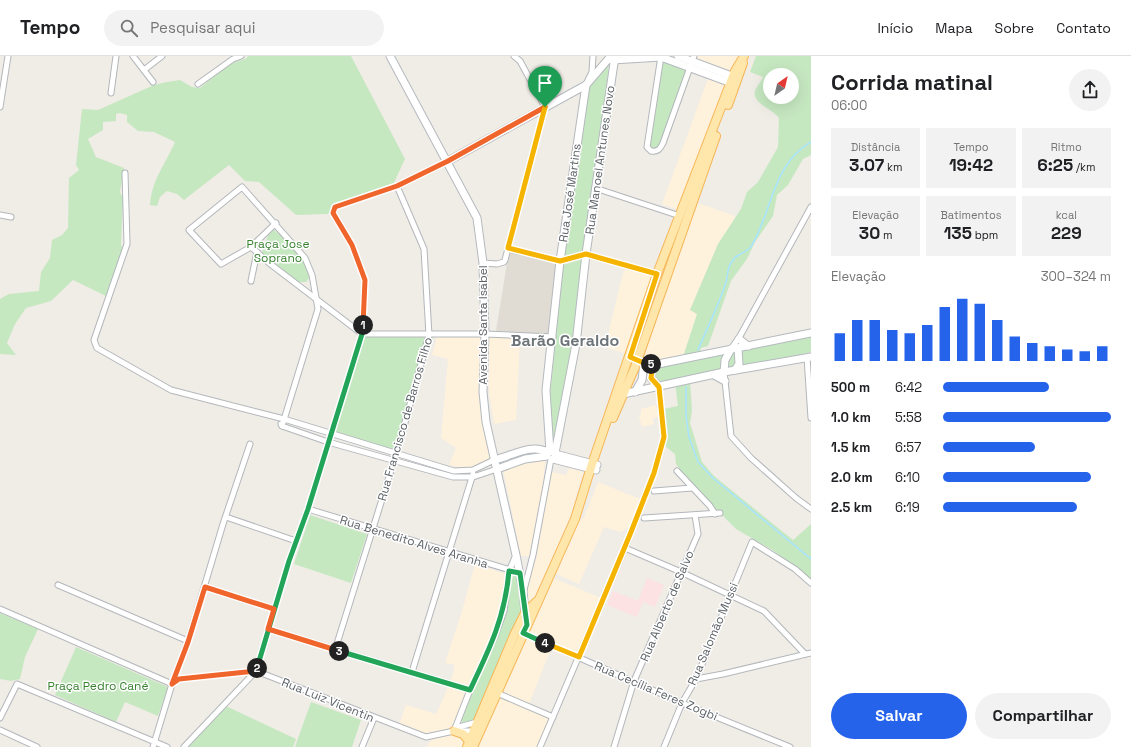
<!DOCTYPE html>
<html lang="pt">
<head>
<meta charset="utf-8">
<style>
	:root { --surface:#fff; --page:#f2f2f2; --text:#202124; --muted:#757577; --line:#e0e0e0; --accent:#2563eb }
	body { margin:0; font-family:"Space Grotesk",sans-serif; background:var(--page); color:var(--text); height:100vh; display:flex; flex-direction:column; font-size:15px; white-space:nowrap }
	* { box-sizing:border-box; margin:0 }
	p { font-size:13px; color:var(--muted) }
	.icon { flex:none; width:22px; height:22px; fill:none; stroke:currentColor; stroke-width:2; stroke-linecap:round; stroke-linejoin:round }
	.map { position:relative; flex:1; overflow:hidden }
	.panel { display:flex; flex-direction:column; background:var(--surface); width:320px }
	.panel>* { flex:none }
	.needle { width:26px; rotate:34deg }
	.controls { position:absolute; left:763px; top:12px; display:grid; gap:8px }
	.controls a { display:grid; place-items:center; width:36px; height:36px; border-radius:50%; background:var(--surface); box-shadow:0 4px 16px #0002; font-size:20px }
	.pin { position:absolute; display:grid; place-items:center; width:34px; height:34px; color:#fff; margin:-41px -17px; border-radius:50% 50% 50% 0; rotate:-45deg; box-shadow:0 0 4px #0007 }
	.pin .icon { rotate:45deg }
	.km { position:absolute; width:20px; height:20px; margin:-10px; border-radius:50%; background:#222; color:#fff; font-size:11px; line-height:20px; text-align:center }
	.round { display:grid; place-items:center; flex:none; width:42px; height:42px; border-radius:21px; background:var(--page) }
	.head { display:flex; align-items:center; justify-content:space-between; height:68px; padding:0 20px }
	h1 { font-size:22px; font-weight:700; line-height:30px }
	.figures { display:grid; grid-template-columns:repeat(3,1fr); gap:6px; height:68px; padding:4px 20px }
	.figures div { display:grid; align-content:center; border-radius:0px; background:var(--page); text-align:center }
	.figures b { font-size:17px; font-weight:700 }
	.figures small { font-size:11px; font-weight:400 }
	.figures p { font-size:11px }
	.chart { height:112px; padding:8px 20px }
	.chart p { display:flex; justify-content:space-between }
	.chart svg { width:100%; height:72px; margin-top:4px; stroke:var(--accent); stroke-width:6 }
	.cta { display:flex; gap:8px; margin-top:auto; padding:8px 20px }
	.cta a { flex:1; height:46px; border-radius:24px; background:var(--accent); color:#fff; font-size:16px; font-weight:700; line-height:46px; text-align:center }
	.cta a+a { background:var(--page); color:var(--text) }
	ul { padding:0 20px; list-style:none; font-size:13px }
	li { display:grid; grid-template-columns:64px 48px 1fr; align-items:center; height:30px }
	li i { height:10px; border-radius:5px; background:var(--accent) }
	header { display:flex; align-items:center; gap:24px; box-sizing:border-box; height:56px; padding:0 20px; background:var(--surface); border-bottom:1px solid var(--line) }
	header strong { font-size:19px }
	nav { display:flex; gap:22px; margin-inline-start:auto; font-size:14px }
	.search { width:280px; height:36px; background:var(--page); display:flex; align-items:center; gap:10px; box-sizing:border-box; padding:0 14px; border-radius:22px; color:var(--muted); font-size:15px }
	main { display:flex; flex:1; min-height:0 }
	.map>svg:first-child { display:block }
</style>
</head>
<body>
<header>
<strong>Tempo</strong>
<div class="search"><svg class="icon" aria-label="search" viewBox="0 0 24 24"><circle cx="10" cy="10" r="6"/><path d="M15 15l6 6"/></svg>Pesquisar aqui</div>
<nav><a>Início</a><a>Mapa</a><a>Sobre</a><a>Contato</a></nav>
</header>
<main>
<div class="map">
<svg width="811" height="691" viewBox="0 0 811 691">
	<rect width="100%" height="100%" fill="#f0ece6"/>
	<g fill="#fff2dc">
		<path d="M698,0h41l-8,15 -34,-13z"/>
		<path d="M709,20l19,8 -49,126 -17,-6z"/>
		<path d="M698,147l37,13 -3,7 -14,21 -28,66 7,4 -15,45 -24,5 -18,-5z"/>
		<path d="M624,213l30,6 -27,79 -22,-7z"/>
		<path d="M483,280l-2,53 12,70 -17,7 -13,2 -14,-3 7,-17 -15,-10 7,-79 -16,-4 5,-18z"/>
		<path d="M489,281l31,2 -4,81 -22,4 -5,-32z"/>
		<path d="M656,349l2,12 -5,1 1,6 -12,3 -3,-10 2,-2v-6z"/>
		<path d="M545,404l-2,26 -11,70h-11l-18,-87 22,-8z"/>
		<path d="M569,412l14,4 -12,42 -36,86 -7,5 -2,-18 10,-29 15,-86 15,3z"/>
		<path d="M598,426l42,17 -10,27 -9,6 -17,-5 -25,57 -25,-11 24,-51 6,-5z"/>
		<path d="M475,508l31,10 -5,36 -8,25 -38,87 -7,7 -20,6 -29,-11 7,-19 30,9 15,-33 4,-16 -10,-2 17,-52z"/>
		<path d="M551,521l50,21 -23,57 -51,-23z"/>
		<path d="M524,581l27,12 -22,55 -29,-12z"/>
		<path d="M498,641l51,21 -12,29h-64z"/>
		<path d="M452,678l14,8 -2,5h-37l3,-6 7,-4z"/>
	</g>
	<path fill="#e0dcd4" d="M509,195l48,12 -7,71 -54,-3z"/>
	<path fill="#fde2e3" d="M647,522l17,7 -9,22 -12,-5 -6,15 -30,-12 6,-14 25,10z"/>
	<g fill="#c6e8c1" fill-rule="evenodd">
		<path d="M248,0h103l54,103 -13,28 -52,16 -12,11 -32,1 -37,-33 -14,-1 -16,-16 -45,35 -7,-6 -10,-3 -7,6 -3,9 -7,-1c2,-26 15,-40 25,-63l-21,-10 -16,-1 -11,-9v-7l-7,-2 -4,1v7l-13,1v8l-15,9 8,18 28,11 -4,24 3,6 -2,47 2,4 -17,47 -33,-16 -22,21 -25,7 -11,16 -8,19 9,12 -16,-1v-55l9,-5 30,-3 2,-19 9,-14 2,-18 10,-5 6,-7 1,-50 10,-8 -3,-5 6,-56 16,1 56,-25 13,-3 13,-2 12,7 8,1 29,-24 16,-5z"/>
		<path d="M756,0h55v99l-8,4 -15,26 -11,10 -4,21 -18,26 -8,17 -16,22 -23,65 -7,2 -1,5 -17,4 14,-43 -7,-4 28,-66 23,-35 6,-17 11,-10 20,-35 1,-29c-6,-9 -27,-14 -24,-27 1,-4 6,-9 8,-14l-13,-5zM770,19h22v22h-22z"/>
		<path d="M663,3l28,8 -32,82h-10z"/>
		<path d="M609,9l-23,189 -24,5 25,-173z"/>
		<path d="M273,173c17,12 32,27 37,48l-4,5h-9l-36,-27 8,-22z"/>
		<path d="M583,203l-17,133 -12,57h-3l-2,-44 14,-140z"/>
		<path d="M811,278v18l-121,29 2,30 -2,12 12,39 12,14 79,64 18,-16v57l-37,-30 -38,-22 -46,-46 -14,-19 -1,-10 -9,-7 -2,-38 14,-3 -3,-24 -16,3 -4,-3 -2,-12 7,-5z"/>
		<path d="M364,280l69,1 -38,114 -62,-17z"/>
		<path d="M310,459l57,19 -16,49 -57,-19z"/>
		<path d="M516,518l2,2 4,28 -1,11 -46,105 -13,3v-5l44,-104 1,-13 6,-25z"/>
		<path d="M0,557l38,16 -13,28 -5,22 -9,2 -11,-2z"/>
		<path d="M76,591l92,40 -10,29 -33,-14 -9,20 -61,-27z"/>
		<path d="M311,646l50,18 -9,27h-57z"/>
		<path d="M226,650l70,33 -3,8h-106z"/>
	</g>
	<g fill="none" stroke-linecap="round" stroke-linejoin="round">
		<g stroke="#a7e4ff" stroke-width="1.5">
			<path d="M698,294c9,-22 21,-45 28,-68 2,-5 1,-10 3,-15 5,-15 19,-13 23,-22 21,-36 20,-80 59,-103"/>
			<path d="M686,331v29l3,21 9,25 15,16 98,81"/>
		</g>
		<defs>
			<g id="street">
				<path d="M133,0l20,26"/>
				<path d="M661,0l-14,91 4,4c7,1 9,-2 12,-8l31,-87"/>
				<path d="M144,14l18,-14"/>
				<path d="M588,24l4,-8 1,-16"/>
				<path d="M198,28l35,-25 8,-3"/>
				<path d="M111,37l5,-37"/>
				<path d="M0,51l8,-51"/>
				<path d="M125,117l2,71 -33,96 3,8 74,42 113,29 170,52 19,-1 21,-10"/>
				<path d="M595,132l85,28"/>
				<path d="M0,159l11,2"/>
				<path d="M276,167l-25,24 -30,17 -32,-34 53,-43 63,71 7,17 6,34 -36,117"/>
				<path d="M251,191l18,16 93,71h123l68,3"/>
				<path d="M508,193l52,12 26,-7 71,20"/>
				<path d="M483,207l14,1 7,-2 1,-2 40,-153 -25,-46 -6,-5"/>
				<path d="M251,225l6,-29"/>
				<path d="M731,293l9,-13 71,-129"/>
				<path d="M807,301l4,61"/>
				<path d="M724,316l7,64 20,22 45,40 15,11"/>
				<path d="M281,368l1,2 46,16 125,35h20l24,-8"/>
				<path d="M677,415l33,35 5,8"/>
				<path d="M654,435l38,-3"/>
				<path d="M308,453l212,64"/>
				<path d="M226,461l70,24"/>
				<path d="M644,462l76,-5"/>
				<path d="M625,492l56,24 83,39 41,43"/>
				<path d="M58,529l130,56"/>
				<path d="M205,531l69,22"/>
				<path d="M524,534l9,-35 18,-96"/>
				<path d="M0,553l172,75 7,-5 77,-8 170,66 28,-6h21"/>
				<path d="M268,573l202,61"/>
				<path d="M523,577l159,70 108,44"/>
				<path d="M335,594l63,-202 31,-113 -5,-86 -27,-63"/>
				<path d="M412,616l61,-198"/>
				<path d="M696,623l27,-5 88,-21"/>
				<path d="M497,637l56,24"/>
				<path d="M0,662l17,-34 150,63"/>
				<path d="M0,674l37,17"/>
				<path d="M455,674l4,-3 18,-5"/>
				<path d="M454,675l16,-41 25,-54 9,-25 5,-40 7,-16"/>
				<path d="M153,691l19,-63 16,-43 35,-117 27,-80"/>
				<path d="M184,691l72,-76 33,-110 19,-52 54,-175 3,-54 -13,-35 -19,-32 2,-6 62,-21 51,-25"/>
				<path d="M362,691l12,-29"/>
				<path d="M540,691l85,-199 29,-75 10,-36 -5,-50"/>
				<path d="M614,691l20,-66 64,-147 -3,-19"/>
				<path d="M664,691l18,-44 14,-24 56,-137 43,27 16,14"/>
			</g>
			<g id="secondary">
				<path d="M390,0l87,162 6,45 2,71 -2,58 3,30 30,133 7,36 2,22"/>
				<path d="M678,0l59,22"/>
				<path d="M612,4l49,-3 73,27"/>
				<path d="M448,105l138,-76 25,-29"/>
				<path d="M739,283l9,7"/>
				<path d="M630,301l14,6 14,1 153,-31"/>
				<path d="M658,308l-6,7 -1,7 8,9"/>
				<path d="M735,314l4,-6 -1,-16"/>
				<path d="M724,316l1,-12 6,-11"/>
				<path d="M714,319l11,6"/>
				<path d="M635,336l7,-12 2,-17"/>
				<path d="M623,338l101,-22 87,-15"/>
				<path d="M550,396l-4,-62 14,-129 26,-176"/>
				<path d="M555,397l21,-109 10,-90 29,-198"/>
				<path d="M555,398l42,11"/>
				<path d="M553,403l43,11"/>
				<path d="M494,404c18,-4 37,-17 54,-8"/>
				<path d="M497,413l28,-10 22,-3"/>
			</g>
			<g id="primary">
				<path d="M728,49l15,-42"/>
				<path d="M613,362l22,-51 81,-231"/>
				<path d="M454,675l9,3 6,7"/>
				<path d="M467,691l48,-114 10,-20 11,-11"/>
				<path d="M473,691l102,-228 17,-55 65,-190 78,-203 9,-15"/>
			</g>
		</defs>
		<use href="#street" stroke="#b3b7bb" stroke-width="7"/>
		<use href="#secondary" stroke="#b4b9be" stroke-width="9"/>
		<use href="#primary" stroke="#f7b658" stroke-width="10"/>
		<use href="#street" stroke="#fff" stroke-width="5"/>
		<use href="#secondary" stroke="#fff" stroke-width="7"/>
		<use href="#primary" stroke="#ffe7ac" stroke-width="8"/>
	</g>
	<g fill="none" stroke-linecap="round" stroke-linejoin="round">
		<defs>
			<path id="split-1" d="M363,269l2,-45 -13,-35 -19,-32 2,-6 62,-21 51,-25 97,-54"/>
			<path id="split-2" d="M257,612l32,-107 19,-52 54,-175 1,-9"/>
			<path id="split-3" d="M257,612l-1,3 -77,8 -7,5 16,-42 17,-55 69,22 -6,20 71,22"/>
			<path id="split-4" d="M339,595l131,39c20,-42 35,-73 39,-119l11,2 7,52 -4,8 22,10"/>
			<path id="split-5" d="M545,587l34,14 52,-125 23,-59 10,-36 -5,-50 -8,-9 1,-7 6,-7h-7"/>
			<path id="split-6" d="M545,51l-37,141 52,13 26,-7 71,20 -27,83 14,6 7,1"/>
		</defs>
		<use href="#split-1" stroke="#fff" stroke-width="8"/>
		<use href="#split-2" stroke="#fff" stroke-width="8"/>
		<use href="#split-3" stroke="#fff" stroke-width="8"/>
		<use href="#split-4" stroke="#fff" stroke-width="8"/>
		<use href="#split-5" stroke="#fff" stroke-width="8"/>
		<use href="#split-6" stroke="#fff" stroke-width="8"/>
		<use href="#split-1" stroke="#f0652b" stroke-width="5"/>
		<use href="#split-2" stroke="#22a559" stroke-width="5"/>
		<use href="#split-3" stroke="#f0652b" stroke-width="5"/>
		<use href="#split-4" stroke="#22a559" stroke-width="5"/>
		<use href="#split-5" stroke="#f5b400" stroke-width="5"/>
		<use href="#split-6" stroke="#f5b400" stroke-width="5"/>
	</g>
	<g text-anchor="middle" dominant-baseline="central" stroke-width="3" stroke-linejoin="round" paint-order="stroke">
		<g font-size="12" fill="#5d6367" stroke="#fff">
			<text transform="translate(600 104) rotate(-82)">Rua Manoel Antunes Novo</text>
			<text transform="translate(570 137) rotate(-82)">Rua José Martins</text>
			<text transform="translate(483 269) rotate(-90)">Avenida Santa Isabel</text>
			<text transform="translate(405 363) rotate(-74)">Rua Francisco de Barros Filho</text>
			<text transform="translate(414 486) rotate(17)">Rua Benedito Alves Aranha</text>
			<text transform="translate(667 550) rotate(-67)">Rua Alberto de Salvo</text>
			<text transform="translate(713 578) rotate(-67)">Rua Salomão Mussi</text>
			<text transform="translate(656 635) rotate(23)">Rua Cecília Feres Zogbi</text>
			<text transform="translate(328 644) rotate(22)">Rua Luiz Vicentin</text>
		</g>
		<g font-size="12" fill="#388230" stroke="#fff">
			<text x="278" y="188">Praça Jose<tspan x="278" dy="14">Soprano</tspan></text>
			<text x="98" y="630">Praça Pedro Cané</text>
		</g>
		<g font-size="16" font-weight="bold" fill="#6e7579" stroke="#fff">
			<text x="565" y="284">Barão Geraldo</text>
		</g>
	</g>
</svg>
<div class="controls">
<a><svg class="needle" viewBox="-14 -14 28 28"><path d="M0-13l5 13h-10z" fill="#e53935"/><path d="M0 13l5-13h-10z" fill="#757577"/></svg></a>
</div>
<div class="pin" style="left:545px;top:51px;background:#1e9e55"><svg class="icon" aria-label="arrive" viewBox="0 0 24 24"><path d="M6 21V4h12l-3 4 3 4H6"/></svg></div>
<b class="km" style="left:363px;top:269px">1</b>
<b class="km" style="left:257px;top:612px">2</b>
<b class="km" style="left:339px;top:595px">3</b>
<b class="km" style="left:545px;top:587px">4</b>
<b class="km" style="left:651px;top:308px">5</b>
</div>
<section class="panel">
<div class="head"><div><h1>Corrida matinal</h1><p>06:00</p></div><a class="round"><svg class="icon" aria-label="share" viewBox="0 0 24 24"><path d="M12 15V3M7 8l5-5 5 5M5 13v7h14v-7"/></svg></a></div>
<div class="figures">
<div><p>Distância</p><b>3.07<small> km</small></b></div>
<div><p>Tempo</p><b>19:42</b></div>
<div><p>Ritmo</p><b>6:25<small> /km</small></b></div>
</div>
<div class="figures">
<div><p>Elevação</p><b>30<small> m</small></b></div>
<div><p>Batimentos</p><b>135<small> bpm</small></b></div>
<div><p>kcal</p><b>229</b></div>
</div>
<div class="chart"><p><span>Elevação</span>300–324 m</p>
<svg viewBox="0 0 160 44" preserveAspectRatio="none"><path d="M5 44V27M15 44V19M25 44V19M35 44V25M45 44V27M55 44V22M65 44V11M75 44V6M85 44V9M95 44V19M105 44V29M115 44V33M125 44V35M135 44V37M145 44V38M155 44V35"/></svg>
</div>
<ul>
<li><b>500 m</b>6:42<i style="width:63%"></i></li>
<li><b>1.0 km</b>5:58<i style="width:100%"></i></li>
<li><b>1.5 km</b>6:57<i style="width:55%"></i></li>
<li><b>2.0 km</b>6:10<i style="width:88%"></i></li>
<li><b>2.5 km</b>6:19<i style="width:80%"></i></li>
</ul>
<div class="cta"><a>Salvar</a><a>Compartilhar</a></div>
</section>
</main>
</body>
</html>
